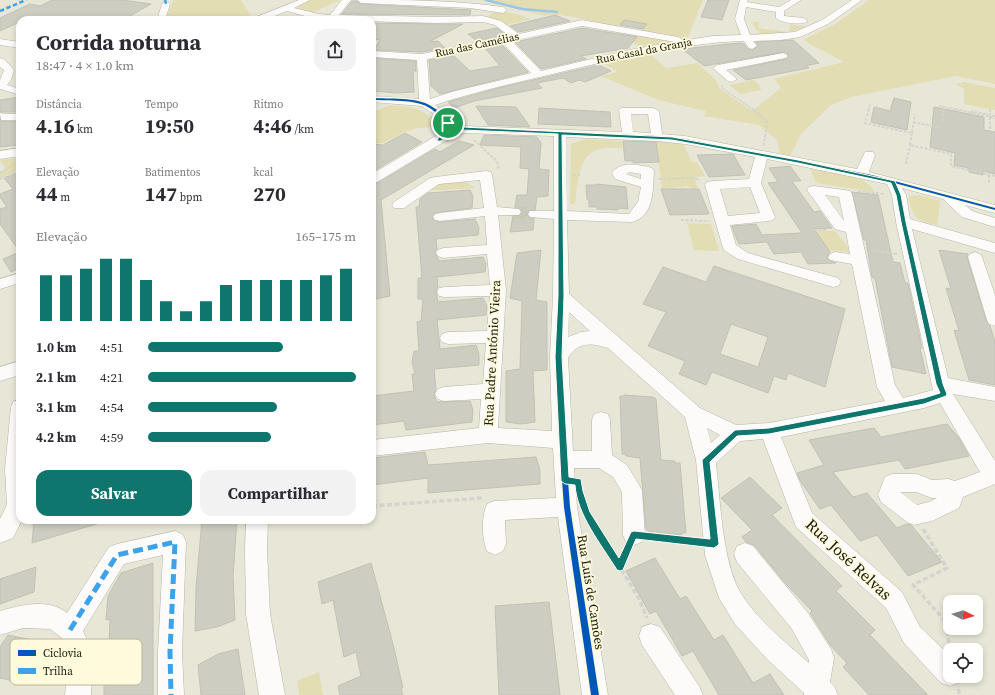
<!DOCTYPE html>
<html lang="pt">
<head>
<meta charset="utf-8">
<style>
	:root { --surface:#fff; --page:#f2f2f3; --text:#2b2b33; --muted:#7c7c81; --accent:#0f766e }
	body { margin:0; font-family:"Source Serif 4",serif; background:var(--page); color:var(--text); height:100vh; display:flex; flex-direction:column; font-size:15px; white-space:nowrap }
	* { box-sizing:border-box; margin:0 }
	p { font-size:13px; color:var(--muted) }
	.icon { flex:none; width:22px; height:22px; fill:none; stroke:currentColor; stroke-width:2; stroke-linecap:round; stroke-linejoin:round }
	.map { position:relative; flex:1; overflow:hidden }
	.drawer { position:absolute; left:16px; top:16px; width:360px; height:508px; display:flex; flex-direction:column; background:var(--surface); border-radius:12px; box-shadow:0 2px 6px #0003 }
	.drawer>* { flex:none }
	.needle { width:26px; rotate:95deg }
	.fabs { position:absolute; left:943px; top:595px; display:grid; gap:8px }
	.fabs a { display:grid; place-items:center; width:40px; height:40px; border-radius:8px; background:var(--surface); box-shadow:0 2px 6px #0003; font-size:20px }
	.pin { position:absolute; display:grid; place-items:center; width:34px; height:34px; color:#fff; margin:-17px; border:2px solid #fff; border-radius:50%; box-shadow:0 1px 4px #0007 }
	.round { display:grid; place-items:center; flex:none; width:42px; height:42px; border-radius:12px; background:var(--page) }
	.overview { display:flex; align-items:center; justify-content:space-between; height:68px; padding:0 20px }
	h1 { font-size:22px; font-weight:700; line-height:30px }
	.metrics { display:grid; grid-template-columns:repeat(3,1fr); gap:6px; height:68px; padding:4px 20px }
	.metrics div { display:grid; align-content:center }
	.metrics b { font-size:20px; font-weight:700 }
	.metrics small { font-size:11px; font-weight:400 }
	.metrics p { font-size:11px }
	.chart { height:112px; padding:8px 20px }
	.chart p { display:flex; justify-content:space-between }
	.chart svg { width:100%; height:72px; margin-top:4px; stroke:var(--accent); stroke-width:6 }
	.button { display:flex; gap:8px; margin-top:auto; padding:8px 20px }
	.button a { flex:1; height:46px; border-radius:12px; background:var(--accent); color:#fff; font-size:16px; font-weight:700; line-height:46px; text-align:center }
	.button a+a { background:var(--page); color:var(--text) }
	ul { padding:0 20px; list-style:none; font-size:13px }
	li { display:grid; grid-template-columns:64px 48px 1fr; align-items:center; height:30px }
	li i { height:10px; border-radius:5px; background:var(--accent) }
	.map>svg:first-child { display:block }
</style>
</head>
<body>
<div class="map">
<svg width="995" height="695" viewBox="0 0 995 695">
	<rect width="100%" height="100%" fill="#e8e7d7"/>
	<g fill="#e2ddb3">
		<path d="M173,0h68l12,19 -90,1 6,-8z"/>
		<path d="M311,0h29l-28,13 -16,-5z"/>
		<path d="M480,0h223l-15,37 -5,1 -42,-7 5,-7 -22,-4 -6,7c-16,-3 -60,-16 -73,-11z"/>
		<path d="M869,0h126v84l-39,-8 -105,21 -20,8 -30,29 -11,22 -10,-3 -3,-13 -18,-15 -55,-9 2,-5 -48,-11 -57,-24 17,-4 -18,-11 46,-9 21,16 30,-5 19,17 3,8 33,23 29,-23 -7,-9 70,-17 -41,-22 32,-16z"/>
		<path d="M496,10l24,5 11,4 -24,6 -19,-8z"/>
		<path d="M752,22h7l-1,6 31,4 1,-8 17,3 -24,7 -26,1 -2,-1 5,-2 -4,-2z"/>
		<path d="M620,31l49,9 1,2 -29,5 -23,-12z"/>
		<path d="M753,80l8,6 -3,1 4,3 -21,4 -12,-9z"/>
		<path d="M964,82l31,6v22l-31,-6v-15l-8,-5z"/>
		<path d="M389,105c15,1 43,2 44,22l-16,1 -15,5 -19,10h-5l-6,2v-32z"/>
		<path d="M586,139l36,2v7c-7,0 -15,-1 -22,1 -23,5 -22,36 -25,55h-5l1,-60z"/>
		<path d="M656,141l27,3 9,18h5l8,14 -11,1 4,11h-8l-2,-2 -26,3z"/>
		<path d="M20,158v12l-20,8v-6l6,-3 -6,-9z"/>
		<path d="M810,169c16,3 59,5 64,23l-58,-9z"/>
		<path d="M463,180l12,8 -52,3 20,-10z"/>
		<path d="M919,195l21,6 -3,24c-22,-5 -22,-6 -29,-27l3,-2z"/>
		<path d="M687,223l24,1 8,27 -25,-1z"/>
		<path d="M815,231h20l12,15 3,1v5l-21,-2z"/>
		<path d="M319,672l4,23h-24l-2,-14z"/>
	</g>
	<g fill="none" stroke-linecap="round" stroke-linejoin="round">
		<path stroke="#9ac7e8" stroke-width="2.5" d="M486,0l36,9 35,3"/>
	</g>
	<g fill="#cecdc2" stroke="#c2c1b4" fill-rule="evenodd">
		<path d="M52,0h70l29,4 -28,16h-103v2l-20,9v-13l30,-14 10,2z"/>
		<path d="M708,0h21l-7,20 -21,-3z"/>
		<path d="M352,1h4l5,3 110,6 -1,5 -128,-1z"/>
		<path d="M555,15l15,6 -51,11 -9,-6z"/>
		<path d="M624,20l23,4 -4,5 -23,-4z"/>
		<path d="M372,23l65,1h26l-34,18 9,-1 7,7 -23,4 -48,-2 6,-10 -8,-1z"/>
		<path d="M497,28l9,7 -29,6 -9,-7z"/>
		<path d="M582,28l55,9 -9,11 -47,8 5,3 -45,10 -26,-27z"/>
		<path d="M793,40l26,23 -14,3 4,2 -63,12 -13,-10 53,-11 3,-4 -6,-3 -79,14 -22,-17 57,-6 5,1 4,5 4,1 6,-4 -2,-4z"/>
		<path d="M502,45l26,27 -88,22 -9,-8 -2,-26 24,-5 17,16 30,-5 -15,-18z"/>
		<path d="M372,58l44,3v11l-3,-3 1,23 -17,1 -25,-2z"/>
		<path d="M599,65l12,6 -26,11 -6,-2 -8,3 -8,-5 -26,5 5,5 -68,13 -20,7 -6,-6 50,-14z"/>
		<path d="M20,97v15h-20v-12z"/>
		<path d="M894,98l17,4 -4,28 -36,-8 3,-15 16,4z"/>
		<path d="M476,106l40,1 14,20 -42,-2z"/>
		<path d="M934,107l50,10v13l11,2v42l-12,-3v4l-14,-3v-4l-15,-3 1,-12 -25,-6z"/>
		<path d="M539,108l71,4 1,15 -73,-3z"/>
		<path d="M0,121l20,1v18l-2,5 -18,2z"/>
		<path d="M405,133l17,9 -50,30v-28l11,1z"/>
		<path d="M484,135l53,2 4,6 -2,26 10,1 -1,26 -11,1 -2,13h-5l-3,3 2,5 5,1 -1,11 -23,2 3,-16h6l3,-3 -2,-5 -5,-1 2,-12h10l2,-26 -9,-1 1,-21 -41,-2z"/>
		<path d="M459,141l15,4 -93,55 9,96 -18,4v-116l6,-1 57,-34 5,3z"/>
		<path d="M623,141l33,1 3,20 -26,1v-2h-8z"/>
		<path d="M733,154l12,21 -36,2 -12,-22z"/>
		<path d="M790,166l11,15h-9l22,31 6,-1 12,17 -18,1 16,23 -3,6 3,3 6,2 -28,1 -7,-12 -27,2 -7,-12 -28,2 -4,-9 -3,-9 24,-2 6,11 40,-2 -34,-50 10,-1 -9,-14z"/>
		<path d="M20,172v80l-20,-28v-15l7,-2 -7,-10v-3l13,-5 -9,-11z"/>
		<path d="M596,184l30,3 2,22 -10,-1v2l-21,-1v-2h-8v-7l-2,-1 -1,-14h10z"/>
		<path d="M661,189h38l10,25 -39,1z"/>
		<path d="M470,190l3,6 -1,12 -37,5 -3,5 3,3 5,1 35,-3 4,9 -1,7 -42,4 1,10 -2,3 4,9 44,-4 3,7 -1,8 -48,5 1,10 -2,4 2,11 45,-4 4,8 -1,9 -49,5 3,29 36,-4 3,9v11l-45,4 2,20 -2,6 3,7 33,-1 3,9 -1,12 -66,8 -2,-9 -32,4v-29l42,-5 -2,-17h3l-3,-12 2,-11h5l-2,-29 4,-1 2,-22h-5v-21h4l-6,-71h3l1,-8 8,-6z"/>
		<path d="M852,192l26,3 15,67 7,1 5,20h3l14,65h-2l6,26 -34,-7 -17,-89 -3,-1 -6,-37h-2z"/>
		<path d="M541,250l-5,50 11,2v68l-14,1 2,51 -14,2 -15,-2v-51l14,-2 2,-68 -12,-3 7,-45z"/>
		<path d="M939,250l29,4 -1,3 19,63 4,6 5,15v44l-26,-5 -15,-50 5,1 -13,-43 5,1z"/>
		<path d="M20,252v16l-9,4 -8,-13z"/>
		<path d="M714,266l131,43 -20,78 -37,-14 -2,7 -12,-4 -6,17 -56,-21 -6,13 -27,-11 6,-13 -37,-15 18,-34 -23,-8 20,-37 43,15zM731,324l37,13 -10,30 -38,-13z"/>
		<path d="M624,395l29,2 3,2 5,61 14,1v2h5l6,70h-5l1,2 -34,-4 -2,-2 -6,-71 -14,-2 -1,-2h-3l-2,-58h4z"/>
		<path d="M947,424l12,14 10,18 -64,13 -6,-9 -66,12 20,25 14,-4 30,35 10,-4 4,1 31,37 -34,14 -31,-41 -17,6 -29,-36 -11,4 -19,-27 -4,-9 27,-8 -15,-25 65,-12 7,9z"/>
		<path d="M425,452l3,13 108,-8 4,13v14l-112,9v-15l-56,7v-27z"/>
		<path d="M750,477l32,31 -10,7 70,71 -6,5 39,39 -5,5 58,60h-59l-26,-28 4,-4 -16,-17 -21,-33 2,-2 -26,-27 -32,-39 -8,-3 -4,-5 10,-7 -31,-32z"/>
		<path d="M34,520h66v3l-68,20z"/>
		<path d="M202,520h35l-4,57 2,43 -18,7 -22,4 1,-44z"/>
		<path d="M655,558l25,41 6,-3 28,44 9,-5 30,48 17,-9 14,21h-65l-26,-44 -11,5 -26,-45 -6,3 -24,-43z"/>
		<path d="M153,563v132h-49v-13l4,-1 2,-62 -4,1 2,-24 13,-23z"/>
		<path d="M371,563l22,81 10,44h-2l2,7h-63l-2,-9 23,-10 -5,-24 -12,5 -11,-57 -11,4 -4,-22z"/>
		<path d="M36,567l-2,25 -34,12v-25z"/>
		<path d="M549,602l11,93h-61l-4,-89z"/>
		<path d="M8,635l44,9 -25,40 -27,-6v-31z"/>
		<path d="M238,649l7,46h-44l-3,-30 20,-11z"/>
	</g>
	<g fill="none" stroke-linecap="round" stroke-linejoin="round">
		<path stroke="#c9c8b9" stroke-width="13" stroke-dasharray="13 6" stroke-linecap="butt" d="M514,212l21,2"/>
		<defs>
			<g id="minor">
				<path d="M299,0h11l-16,8 25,6 11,1 12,-15h9l-12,15 98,2 46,-1 18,5 18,13 63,-14 96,17 3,1 1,3 30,-5 29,-1 -6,-16 5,-19h8l-1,2 32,5 12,-7h10l-17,11v5l19,2 5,3c-6,5 -27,2 -32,-3v-6l-30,-5 -2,12 6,16 45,-3 27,-12 30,-20h10l-34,24 -28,13 -19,3 -28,1 4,5 -5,3 -3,-1 -5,-7c-62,2 -123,17 -183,31 -42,10 -85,19 -126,33l20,16 8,5 159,6 -3,-22 2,-2h32l6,3 3,23 23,2 172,33 8,-17h8l2,3 -6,17 126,33v8l-30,-8 7,6 23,7v9l-33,-10 -19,-18 -41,-11 4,7 4,24 85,24v10l-83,-24 36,149 47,9v14l-42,-7 42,67v23l-32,13 -4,11 -27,13 -18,4 -7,-3 -26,-20 -3,-7 7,-18 7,-3h25l15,6 16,-1 7,2 25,-9 -40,-69 -16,5 -143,29 31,76 90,79 18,35 30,29v20h12l-3,7 -9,3 -9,-3 -37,-40 -18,-35 -90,-81 -33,-88 -23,2 -24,22c4,36 6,88 20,121 14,30 48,57 73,79v-3l-17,-31 -55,-67 -3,-8 3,-8 8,-3 8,3 55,67 23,36 3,9 -4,24 4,4 4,9h-34v-2l-36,-33 -33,-36 -16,-26 -14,-43 -9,-95 -11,-43 -77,-69c-16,-5 -30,-7 -40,10l5,93h19v-31l2,-6 7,-2 7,2 2,6 2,35 15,10 15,25 3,45 -3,7 -8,3 -8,-3 -3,-7 -1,-43 -9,-15 -14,-9h-25l3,39 31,188h-26l-24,-178 -53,3 1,24 -3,7 -8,4 -8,-4c-5,-12 -6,-34 0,-47l7,-3 62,-3 -3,-50 -65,-5 -116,13v-16l107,-12 2,-29 -37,2 -6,-2 -3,-5 3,-5 6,-2 39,-3 3,-41 -38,1 -6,-2 -2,-4 2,-4 6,-2 39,-1 3,-35 -45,1 -6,-1 -2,-4 2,-4 6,-1 45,-2 -3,-31 -44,4 -5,-2 -2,-3 2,-3 5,-2 44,-3 -2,-29 -45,5 -5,-1 -2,-3 2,-3 5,-1 44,-5 -4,-28 -41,4 -35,24h-10l-2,-3 2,-3 36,-24 5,-1 51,-6 5,1 1,3 5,32 22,2 2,3 -2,3h-21l8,75 -8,138 54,3 -2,-74 3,-61 1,-77 -24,-2 -2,-3 2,-3h24v-75l-91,-3 -21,10 -65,39 -5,1v-9l62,-37 17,-8 -20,-17 -10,-6 -49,-4v-6l47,3 -2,-39 -45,-3v-6l50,3 87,-18 -14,-11 -12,-3 -46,1 -118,-3 -32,-9 -22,9h-12l1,-2zM582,26l93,16 -46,8 -88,21 -29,-30zM503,43l28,30 -76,18 -25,8 -3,-40zM631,114h17l3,19 -18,-1zM566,137l91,4 28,3 70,13 -6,22 -37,2 -5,1 -2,3 18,63 2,3 13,8 95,28 5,-1 3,-4 -3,-4 -90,-25 -12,-8 -6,-20 38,-4 5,-1 2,-3 -14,-34 6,-24 120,25 5,11 4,27 37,168 -30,8 -8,-13 -43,-191 -2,-3 -5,-1 -31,-4 -5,1 -2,3 28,39 11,3 4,22 -15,-2 -5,2 -2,3 2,3 22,4 25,123 8,14 -116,22 -33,2 -36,-17 -131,-114 -2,-74 65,2c22,-5 21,-33 22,-51l-2,-3c-12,-3 -31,-8 -40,5l3,6 26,8 -3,15 -9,12 -62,-3zM629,172l12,2v5l-15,-5zM750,187l10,26 -32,3 -8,-27zM825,195l14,2 5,24zM569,312l21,19 -9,1 -13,5zM707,428l13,7 -9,8zM900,492h16l16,6h5l-8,4 -12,3z"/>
				<path d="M357,0c49,0 97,0 146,7l4,3 -4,3 -33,-5 -109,-5z"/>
				<path d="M166,1l4,3 -5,16h-8l5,-16z"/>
				<path d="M0,39l20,3v6l-20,-3z"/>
				<path d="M783,53l3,1 2,2 -2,2 -60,12 11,9 -5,3 -4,-1 -15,-13 5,-3z"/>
				<path d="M0,58l4,1 10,11 -3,10 -4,5 13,4v6l-20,-6v-9l4,-10 -4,-3z"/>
				<path d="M0,113l6,1h14v6h-19z"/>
				<path d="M20,148v8l-20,3v-8z"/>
				<path d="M975,252l5,2 2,3 13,38v31l-6,-2 -2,-4 -19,-63 2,-3z"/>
				<path d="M20,273v10l-20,6v-10z"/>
				<path d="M20,361v14l-20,6v-14z"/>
				<path d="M20,399v121h2l-9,18 -13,5v-24l7,-14 -2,-36 6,-62 2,-5z"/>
				<path d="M246,520h22l-1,30 3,64 15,81h-26l-13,-81 -1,-64z"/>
				<path d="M175,531l8,4 3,7 -4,110 2,43h-26v-43l5,-97 -39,9 -41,67 10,22 -2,42h-26l4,-41 -7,-16 -12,-9 -27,-1 -23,7v-24c21,-6 49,-13 67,2l42,-66 8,-3z"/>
				<path d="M651,624l9,3 39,59 4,9h-28l-33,-50 -3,-9 3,-9z"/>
			</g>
		</defs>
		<use href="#minor" stroke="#b5b4a8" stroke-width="1"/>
		<g stroke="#d4d3ce" stroke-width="1.5" stroke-dasharray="2.5 1" stroke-linecap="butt">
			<path d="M722,85v3l32,22"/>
			<path d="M939,106l20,4"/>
			<path d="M868,110l2,-6"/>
			<path d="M944,110v-3"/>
		</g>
		<g stroke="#d4d3ce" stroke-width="2" stroke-dasharray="3 1.5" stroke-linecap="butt">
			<path d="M753,109l14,12 -3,24"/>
			<path d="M869,109l-4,14 47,10 3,-19"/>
			<path d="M955,109l40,9"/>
			<path d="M990,109v6"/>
			<path d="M972,113v-2l23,5"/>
			<path d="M990,117v14"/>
			<path d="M942,121l2,-12"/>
			<path d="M913,122l28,6"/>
			<path d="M912,133l-2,12 41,9v12l44,10"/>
			<path d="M474,140l23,21 2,9"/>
			<path d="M906,164l4,-19"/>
			<path d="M0,173l12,-8"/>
			<path d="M573,175h7"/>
			<path d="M989,175v9"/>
			<path d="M0,179l20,-8"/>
			<path d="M659,179l36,-1 5,2"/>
			<path d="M858,191l26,3"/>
			<path d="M681,220l28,1"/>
			<path d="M814,230h13"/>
			<path d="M872,250l25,4"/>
		</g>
		<g stroke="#d4d3ce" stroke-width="3.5" stroke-dasharray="5 2.5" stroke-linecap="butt">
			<path d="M372,506l111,-8"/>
			<path d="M586,512l34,55"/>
			<path d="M923,529l24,39 -34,17 34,38 2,23"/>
			<path d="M651,536l46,6"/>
			<path d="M627,549l-7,18 19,32 8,19"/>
			<path d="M958,689l2,6"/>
		</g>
		<use href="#minor" fill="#fcfbf9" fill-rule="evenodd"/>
		<g stroke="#3da2e9" stroke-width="2.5" stroke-dasharray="4.5 2.5" stroke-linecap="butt">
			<path d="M165,0l1,4"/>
			<path d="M0,11l26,-11"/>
		</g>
		<path stroke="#3da2e9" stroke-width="5" stroke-dasharray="10 5" stroke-linecap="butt" d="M70,630l47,-75 58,-13 -5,110 1,43"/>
		<defs>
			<path id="cycleway" d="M372,98c17,1 45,-1 59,8 11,6 18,17 31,22l195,8 28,3 187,36 123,33v2l-123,-33 -187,-36 -28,-3 -95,-4 1,162 -1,61 3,83 5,67 29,188h-8l-27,-188 -5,-67 -3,-83 3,-61 -1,-162 -97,-4c-14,-5 -21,-16 -33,-23 -14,-8 -40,-6 -56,-7z"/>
		</defs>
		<use href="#cycleway" stroke="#fefadc" stroke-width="3"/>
		<use href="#cycleway" fill="#0057b8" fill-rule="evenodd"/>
	</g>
	<path fill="#0f766e" stroke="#fff" fill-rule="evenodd" d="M448,122l14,5 210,10 126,23 97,21 6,14 5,27 37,162 4,10 -1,2 -22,8 -155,30 -32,2 -27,26 9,82 -2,2 -3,2 -78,-9 -13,31 -3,1 -3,-1c-16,-26 -40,-55 -42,-85l-10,-1 -4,-3 -6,-124 3,-61v-162l-96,-4 -22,11h-3l9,-18zM449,125l9,4 -15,7zM562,135l110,5 126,23 93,20 5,12 5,27 35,162 4,9 -16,5 -155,30 -34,2 -33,30 8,79 -76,-8 -3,1 -12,26 -29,-46 -7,-21 -2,-12 -12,-2 -7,-120 2,-61z"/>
	<g text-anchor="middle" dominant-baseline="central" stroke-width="3.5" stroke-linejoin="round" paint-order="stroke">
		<g font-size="11" fill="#1a190e" stroke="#fefadc">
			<text transform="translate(477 45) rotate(-12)">Rua das Camélias</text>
			<text transform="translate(644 51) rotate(-11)">Rua Casal da Granja</text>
		</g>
		<g font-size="13" fill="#1a190e" stroke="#fefadc">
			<text transform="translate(492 353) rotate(-87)">Rua Padre António Vieira</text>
			<text transform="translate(591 592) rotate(81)">Rua Luís de Camões</text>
		</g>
		<g font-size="16" fill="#1a190e" stroke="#fefadc">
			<text transform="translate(849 559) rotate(43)">Rua José Relvas</text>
		</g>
	</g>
	<rect x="10" y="639" width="132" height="46" rx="6" fill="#fefadc" stroke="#bab69e" stroke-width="1"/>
	<rect x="18" y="650" width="18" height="6" fill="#0057b8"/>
	<rect x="18" y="668" width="18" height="6" fill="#3da2e9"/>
	<g font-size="11" fill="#1a190e">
		<text x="43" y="657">Ciclovia</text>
		<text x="43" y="675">Trilha</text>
	</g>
</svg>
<div class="fabs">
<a><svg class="needle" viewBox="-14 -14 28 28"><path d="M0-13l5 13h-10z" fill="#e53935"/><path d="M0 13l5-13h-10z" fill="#7c7c81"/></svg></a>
<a><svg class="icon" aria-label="locate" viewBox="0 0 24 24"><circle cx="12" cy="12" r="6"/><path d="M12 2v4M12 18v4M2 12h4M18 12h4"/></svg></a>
</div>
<div class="pin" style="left:448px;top:123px;background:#1e9e55"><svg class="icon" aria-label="arrive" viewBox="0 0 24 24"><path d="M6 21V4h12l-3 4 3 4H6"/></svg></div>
<section class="drawer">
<div class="overview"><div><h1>Corrida noturna</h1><p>18:47 · 4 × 1.0 km</p></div><a class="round"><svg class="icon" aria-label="share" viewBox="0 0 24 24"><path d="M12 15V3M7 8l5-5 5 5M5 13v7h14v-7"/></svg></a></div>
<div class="metrics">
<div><p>Distância</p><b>4.16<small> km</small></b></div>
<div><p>Tempo</p><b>19:50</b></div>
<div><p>Ritmo</p><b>4:46<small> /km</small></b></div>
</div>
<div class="metrics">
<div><p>Elevação</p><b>44<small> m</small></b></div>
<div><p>Batimentos</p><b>147<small> bpm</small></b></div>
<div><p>kcal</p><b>270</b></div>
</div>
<div class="chart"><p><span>Elevação</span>165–175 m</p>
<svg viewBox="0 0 160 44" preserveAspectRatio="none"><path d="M5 44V16M15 44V16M25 44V12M35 44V6M45 44V6M55 44V19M65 44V32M75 44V38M85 44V32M95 44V22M105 44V19M115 44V19M125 44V19M135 44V19M145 44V16M155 44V12"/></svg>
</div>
<ul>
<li><b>1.0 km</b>4:51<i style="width:65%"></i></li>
<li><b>2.1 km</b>4:21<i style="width:100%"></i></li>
<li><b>3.1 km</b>4:54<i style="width:62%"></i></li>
<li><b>4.2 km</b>4:59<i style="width:59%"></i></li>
</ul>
<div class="button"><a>Salvar</a><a>Compartilhar</a></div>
</section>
</div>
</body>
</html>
